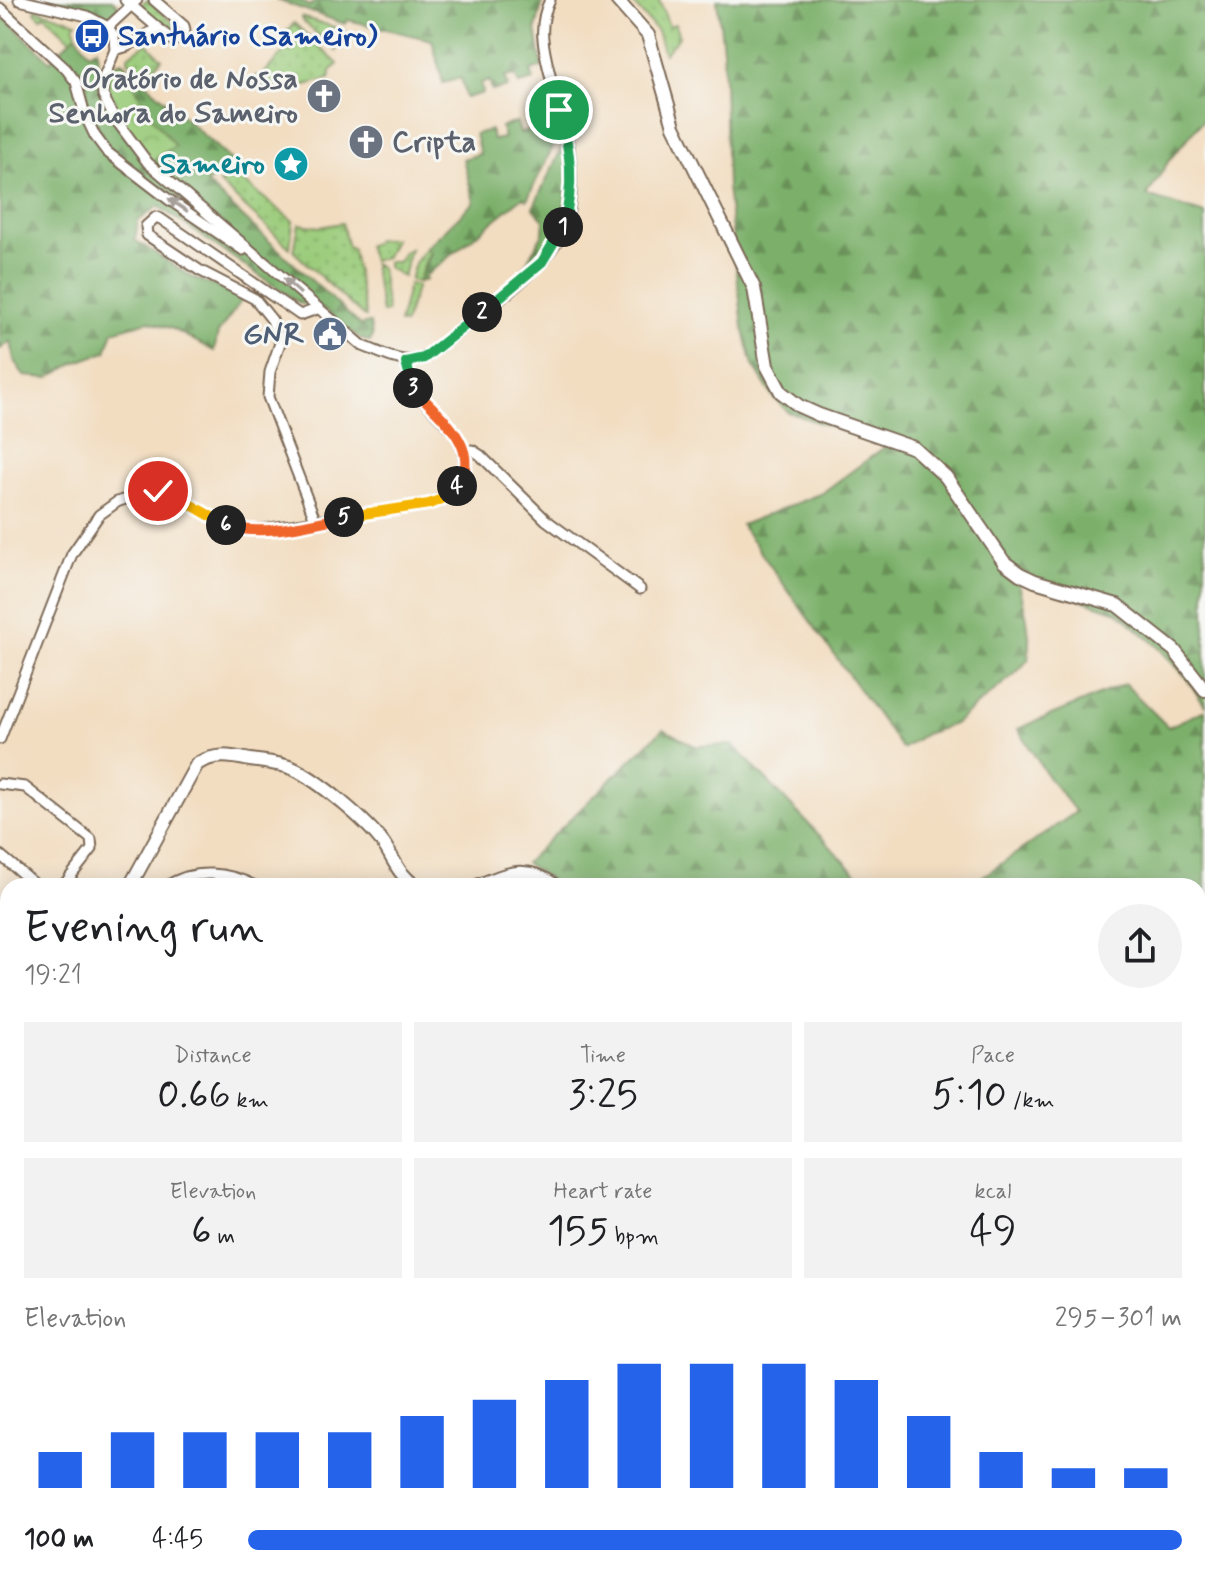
<!DOCTYPE html>
<html lang="en">
<head>
<meta charset="utf-8">
<style>
	:root { --surface:#fff; --page:#f2f2f2; --text:#202124; --muted:#757577; --accent:#2563eb }
	body { margin:0; font-family:Mynerve,sans-serif; background:var(--page); color:var(--text); height:100vh; display:flex; flex-direction:column; font-size:30px; white-space:nowrap }
	* { box-sizing:border-box; margin:0 }
	p { font-size:26px; color:var(--muted) }
	.icon { flex:none; width:44px; height:44px; fill:none; stroke:currentColor; stroke-width:2; stroke-linecap:round; stroke-linejoin:round }
	.map { position:relative; flex:1; overflow:hidden }
	.panel { position:absolute; left:0px; top:878px; width:1206px; height:708px; display:flex; flex-direction:column; background:var(--surface); border-radius:24px 24px 0 0; box-shadow:0 4px 20px #0003 }
	.panel>* { flex:none }
	.pin { position:absolute; display:grid; place-items:center; width:68px; height:68px; color:#fff; margin:-34px; border:4px solid #fff; border-radius:50%; box-shadow:0 2px 8px #0007 }
	.km { position:absolute; width:40px; height:40px; margin:-20px; border-radius:50%; background:#222; color:#fff; font-size:22px; line-height:40px; text-align:center }
	.round { display:grid; place-items:center; flex:none; width:84px; height:84px; border-radius:42px; background:var(--page) }
	.overview { display:flex; align-items:center; justify-content:space-between; height:136px; padding:0 24px }
	h1 { font-size:44px; font-weight:600; line-height:60px }
	.figures { display:grid; grid-template-columns:repeat(3,1fr); gap:12px; height:136px; padding:8px 24px }
	.figures div { display:grid; align-content:center; border-radius:0px; background:var(--page); text-align:center }
	.figures b { font-size:40px; font-weight:600 }
	.figures small { font-size:22px; font-weight:400 }
	.figures p { font-size:22px }
	.chart { height:224px; padding:16px 24px }
	.chart p { display:flex; justify-content:space-between }
	.chart svg { width:100%; height:144px; margin-top:8px; stroke:var(--accent); stroke-width:6 }
	ul { padding:0 24px; list-style:none; font-size:26px }
	li { display:grid; grid-template-columns:128px 96px 1fr; align-items:center; height:60px }
	li i { height:20px; border-radius:10px; background:var(--accent) }
	.map>svg:first-child { display:block }
</style>
</head>
<body>
<div class="map">
<svg width="1205" height="1586" viewBox="0 0 1205 1586">
	<defs>
		<pattern id="forest-firs" width="22" height="20" patternUnits="userSpaceOnUse" patternTransform="scale(2)"><rect width="22" height="20" fill="#7cb06b"/><path d="M5 1l3.5 6h-7zM16 11l3.5 6h-7z" fill="#678f57"/></pattern>
		<pattern id="cemetery-stones" width="16" height="16" patternUnits="userSpaceOnUse" patternTransform="scale(2)"><rect width="16" height="16" fill="#9bcc7b"/><path d="M2 7V4a2 2 0 0 1 4 0v3zM10 15v-3a2 2 0 0 1 4 0v3z" fill="#86af6a"/></pattern>
		<pattern id="park-crowns" width="20" height="18" patternUnits="userSpaceOnUse" patternTransform="scale(2)"><rect width="20" height="18" fill="#9bcc7b"/><path d="M2 6a3 3 0 1 1 6 0M12 15a3 3 0 1 1 6 0" fill="none" stroke="#86af6a"/></pattern>
		<pattern id="garden-dots" width="8" height="8" patternUnits="userSpaceOnUse" patternTransform="scale(2)"><rect width="8" height="8" fill="#9bcc7b"/><path d="M2 2h.1M6 6h.1" fill="none" stroke="#86af6a" stroke-width="1.8" stroke-linecap="round"/></pattern>
	</defs>
	<rect width="100%" height="100%" fill="#f6f6f2"/>
	<filter id="ink" filterUnits="userSpaceOnUse"><feTurbulence type="fractalNoise" baseFrequency=".0125" numOctaves="2"/><feDisplacementMap in="SourceGraphic" scale="16" xChannelSelector="R" yChannelSelector="G"/><feConvolveMatrix kernelMatrix="1 2 1 2 8 2 1 2 1" color-interpolation-filters="sRGB"/></filter>
	<filter id="wash" filterUnits="userSpaceOnUse"><feTurbulence type="fractalNoise" baseFrequency=".006" numOctaves="4" result="noise"/><feDisplacementMap in="SourceGraphic" scale="32" xChannelSelector="R" yChannelSelector="G"/><feGaussianBlur stdDeviation="1.8" result="paint"/><feColorMatrix in="noise" values="0 0 0 0 0 0 0 0 0 0 0 0 0 0 0 0 0 1.4 0 .05"/><feComposite in="paint" operator="in"/></filter>
	<g filter="url(#wash)">
		<rect width="100%" height="100%" fill="#f2ddc1"/>
		<g fill="url(#forest-firs)" stroke="#5c6d44" stroke-width="2">
			<path d="M46,0h66l7,6 -8,10 -8,2z"/>
			<path d="M277,0h22l11,6 4,-4 12,-2h217l-7,29 6,38 -11,4 3,9 -15,4 -4,-9 -10,2 3,10 -16,4 -2,-10 -9,2 2,10 -17,5 -5,-20 -18,5 -11,-43 -84,-20 -3,4z"/>
			<path d="M717,0h488v118l-35,41 -23,37 58,18v492l-20,-30 -27,-29 -40,-35 -100,-33 9,40 3,26 -2,15 -12,13 -62,51 -29,10 -23,15 -161,-224 81,-32 64,-47 -98,-34 -15,-15 -20,-32 -10,-38 -16,-140 -4,-138z"/>
			<path d="M0,14l50,47 26,-27 13,19 8,-5 1,16 14,2 10,-5 112,102 -2,5 -26,15 154,142 10,-2 2,14 -2,5c-30,-9 -33,-37 -69,-38l-143,-98 -20,15 -3,19 58,38 51,19 -26,36 -4,18 -41,-22 -25,-8 -35,10 -7,21 -29,10 -29,16 -24,-2 -10,-17 -3,-18 -11,8z"/>
			<path d="M556,111l5,19 -34,70 -4,-3 -99,80 2,3 -8,2 13,-29 -5,-5 48,-46 -11,-43 17,-5 -5,-20 15,-4 3,10 11,-2 -3,-11 16,-5 3,11 10,-2 -2,-12 14,-4 3,11 9,-2 -2,-12z"/>
			<path d="M565,141c8,54 -1,95 -42,133l-2,-2 22,-39 1,-13 -11,-12z"/>
			<path d="M1125,684l43,43 37,-17v299l-7,1v-124h-229l107,-74 -28,-35 -30,-48z"/>
			<path d="M663,729l32,17 38,-1 135,141h-308l-35,-23z"/>
			<path d="M1198,1035l7,8v272l-7,5z"/>
			<path d="M1198,1384l7,3v199h-617l1,-8h609z"/>
		</g>
		<path fill="url(#cemetery-stones)" stroke="#6b7b4c" stroke-width="2" d="M0,1190l8,5v54l-4,-3 1,-8 -5,-4z"/>
		<path fill="url(#park-crowns)" stroke="#6b7b4c" stroke-width="2" d="M123,63l25,49 27,34 -27,17c-26,-34 -50,-52 -36,-97z"/>
		<g fill="url(#garden-dots)" stroke="#6b7b4c" stroke-width="2">
			<path d="M148,0l28,26 -3,8h-3l-29,-26v-3z"/>
			<path d="M634,0h25l10,26 6,-2 4,13 -15,17 -7,-23 -26,-30z"/>
			<path d="M36,9l41,13 -3,4 2,8 -5,6 -26,-25 -4,3 -6,-6z"/>
			<path d="M301,17l43,13 -8,21 -35,-32z"/>
			<path d="M294,23l44,41 -7,7 -2,8 -47,12 -11,-5 -6,2 -9,-12h6l23,-26 4,1 2,-9 -7,-7z"/>
			<path d="M147,43l15,16 -16,17 -18,-16v-4z"/>
			<path d="M235,175l58,46 -3,27 -71,-65z"/>
			<path d="M342,223l6,25h4l14,69 -3,-1 -69,-64 5,-28 21,3z"/>
			<path d="M394,239l-8,18 -14,4 -5,-16 9,-2v-3z"/>
			<path d="M426,248l5,5 -4,4 -9,25 -8,-2 5,-17z"/>
			<path d="M410,249l-7,28 -16,-10 1,-5h10l6,-10z"/>
			<path d="M373,264l8,4 6,44 -5,1z"/>
			<path d="M409,284l8,2 -13,38 -5,-1z"/>
		</g>
	</g>
	<g filter="url(#ink)">
		<g fill="none" stroke-linecap="round" stroke-linejoin="round">
			<defs>
				<g id="minor">
					<path d="M19,0l68,16 21,11 6,9 1,14 -13,32 1,13 10,21 35,47 215,183c22,8 37,19 61,12 37,-30 120,-84 138,-126 12,-26 11,-57 7,-85 -3,-21 -12,-43 -17,-64 -7,-29 -16,-55 -2,-83"/>
					<path d="M125,0l47,40h4l9,-10 -1,-4 -30,-26"/>
					<path d="M0,8l66,61 10,13 9,33 10,21 12,16 61,47 75,51"/>
					<path d="M108,27l29,-27"/>
					<path d="M115,50l13,-4 29,-18"/>
					<path d="M464,452l8,-2 8,5 66,65 94,69"/>
					<path d="M316,522l-48,-125 2,-25 10,-29 -8,-23 -17,-21 -56,-29 -52,-35 -1,-9 10,-9 5,2 139,96 17,-6"/>
					<path d="M0,739l72,-185 27,-39 18,-13 28,-10 13,-1 16,4 51,30 12,4 20,1 172,-26 23,-12 10,-12 3,-9 -1,-19 -9,-19 -42,-44 -7,-27"/>
					<path d="M0,784l25,3 66,52 1,10 -29,37"/>
					<path d="M0,855l37,31"/>
					<path d="M167,886c27,-18 61,-14 88,0"/>
					<path d="M0,972l8,4"/>
					<path d="M0,1151l8,-12"/>
					<path d="M1198,1191l7,5"/>
					<path d="M1198,1352h7"/>
					<path d="M477,1578l10,8"/>
					<path d="M625,1578l1,4"/>
				</g>
				<g id="secondary">
					<path d="M617,0l31,35 26,91 80,162 13,78 14,26 18,14 20,9 95,33 32,29 58,85 16,12 15,7 82,24 57,45 31,40"/>
					<path d="M130,886l67,-122c18,-11 33,-8 53,-4 14,2 30,3 42,8 25,11 75,53 91,75 11,16 15,32 33,43"/>
					<path d="M477,886c32,-13 49,-22 79,0"/>
					<path d="M1198,1409l7,2"/>
					<path d="M182,1578l3,8"/>
				</g>
			</defs>
			<use href="#minor" stroke="#7b6957" stroke-width="13"/>
			<use href="#secondary" stroke="#7b6957" stroke-width="16"/>
			<use href="#minor" stroke="#fff" stroke-width="9"/>
			<use href="#secondary" stroke="#fff" stroke-width="12"/>
		</g>
		<defs><path id="oneway-solid" d="M-6-.8H1V-3.2L6.5 0L1 3.2V.8H-6Z" transform="scale(2)"/></defs>
		<g fill="#a79f9a">
			<use href="#oneway-solid" transform="translate(178 205) rotate(-146)"/>
			<use href="#oneway-solid" transform="translate(292 286) rotate(-138)"/>
		</g>
	</g>
	<g fill="none" stroke-linecap="round" stroke-linejoin="round" filter="url(#ink)">
		<defs>
			<path id="split-1" d="M559,110c12,40 16,76 4,117"/>
			<path id="split-2" d="M482,312l60,-50 21,-35"/>
			<path id="split-3" d="M413,388l-7,-26 18,-4 58,-46"/>
			<path id="split-4" d="M413,388c24,26 72,60 44,98"/>
			<path id="split-5" d="M344,517l85,-13 13,-5 15,-13"/>
			<path id="split-6" d="M226,525c35,13 82,-1 118,-8"/>
			<path id="split-7" d="M158,491l16,4 52,30"/>
		</defs>
		<use href="#split-1" stroke="#fff" stroke-width="16"/>
		<use href="#split-2" stroke="#fff" stroke-width="16"/>
		<use href="#split-3" stroke="#fff" stroke-width="16"/>
		<use href="#split-4" stroke="#fff" stroke-width="16"/>
		<use href="#split-5" stroke="#fff" stroke-width="16"/>
		<use href="#split-6" stroke="#fff" stroke-width="16"/>
		<use href="#split-7" stroke="#fff" stroke-width="16"/>
		<use href="#split-1" stroke="#22a559" stroke-width="10"/>
		<use href="#split-2" stroke="#22a559" stroke-width="10"/>
		<use href="#split-3" stroke="#22a559" stroke-width="10"/>
		<use href="#split-4" stroke="#f0652b" stroke-width="10"/>
		<use href="#split-5" stroke="#f5b400" stroke-width="10"/>
		<use href="#split-6" stroke="#f0652b" stroke-width="10"/>
		<use href="#split-7" stroke="#f5b400" stroke-width="10"/>
	</g>
	<defs>
		<symbol id="bus-disc" viewBox="-11 -11 22 22"><circle r="9.5" fill="#1a4fb4" stroke="#f6f6f2"/><path d="M-5-6H5V4H4V6H2V4H-2V6H-4V4H-5ZM-3.5-4V0h7V-4ZM-3.5 1.2v1.5H-2V1.2ZM2 1.2v1.5H3.5V1.2Z" fill="#fff"/></symbol>
		<symbol id="church-disc" viewBox="-11 -11 22 22"><circle r="9.5" fill="#6b7280" stroke="#f6f6f2"/><path d="M-1.2-6h2.4v3.5h3.3v2.4h-3.3V6h-2.4V-.1h-3.3v-2.4h3.3Z" fill="#fff"/></symbol>
		<symbol id="sight-disc" viewBox="-11 -11 22 22"><circle r="9.5" fill="#0f9aa8" stroke="#f6f6f2"/><path d="M0-6L1.8-2.2L6-1.7L2.9 1.2L3.7 5.4L0 3.3L-3.7 5.4L-2.9 1.2L-6-1.7L-1.8-2.2Z" fill="#fff"/></symbol>
		<symbol id="civic-disc" viewBox="-11 -11 22 22"><circle r="9.5" fill="#5c6f8a" stroke="#f6f6f2"/><path d="M-.6-6.5H3V-4.5H.6V-3L4-1V1h2V6H-6V1h2V-1L-.6-3ZM-1.2 2.5V6h2.4V2.5Z" fill="#fff"/></symbol>
	</defs>
	<g fill-rule="evenodd">
		<use href="#bus-disc" x="72" y="16" width="40" height="40"/>
		<use href="#church-disc" x="304" y="76" width="40" height="40"/>
		<use href="#church-disc" x="346" y="122" width="40" height="40"/>
		<use href="#sight-disc" x="271" y="144" width="40" height="40"/>
		<use href="#civic-disc" x="310" y="314" width="40" height="40"/>
	</g>
	<g text-anchor="middle" dominant-baseline="central" stroke-width="6" stroke-linejoin="round" paint-order="stroke">
		<g font-size="30" font-weight="bold" fill="#164399" stroke="#f6f6f2" text-anchor="start">
			<text x="118" y="36">Santuário (Sameiro)</text>
		</g>
		<g font-size="30" font-weight="bold" fill="#5b616d" stroke="#f6f6f2" text-anchor="end">
			<text x="298" y="79">Oratório de Nossa<tspan x="298" dy="34">Senhora do Sameiro</tspan></text>
			<text x="392" y="142" text-anchor="start">Cripta</text>
		</g>
		<g font-size="30" font-weight="bold" fill="#0d838f" stroke="#f6f6f2" text-anchor="end">
			<text x="265" y="164">Sameiro</text>
		</g>
		<g font-size="30" font-weight="bold" fill="#4e5e75" stroke="#f6f6f2" text-anchor="end">
			<text x="304" y="334">GNR</text>
		</g>
	</g>
</svg>
<div class="pin" style="left:559px;top:110px;background:#1e9e55"><svg class="icon" aria-label="arrive" viewBox="0 0 24 24"><path d="M6 21V4h12l-3 4 3 4H6"/></svg></div>
<div class="pin" style="left:158px;top:491px;background:#d93025"><svg class="icon" aria-label="check" viewBox="0 0 24 24"><path d="M5 12l5 5 9-10"/></svg></div>
<b class="km" style="left:563px;top:227px">1</b>
<b class="km" style="left:482px;top:312px">2</b>
<b class="km" style="left:413px;top:388px">3</b>
<b class="km" style="left:457px;top:486px">4</b>
<b class="km" style="left:344px;top:517px">5</b>
<b class="km" style="left:226px;top:525px">6</b>
<section class="panel">
<div class="overview"><div><h1>Evening run</h1><p>19:21</p></div><a class="round"><svg class="icon" aria-label="share" viewBox="0 0 24 24"><path d="M12 15V3M7 8l5-5 5 5M5 13v7h14v-7"/></svg></a></div>
<div class="figures">
<div><p>Distance</p><b>0.66<small> km</small></b></div>
<div><p>Time</p><b>3:25</b></div>
<div><p>Pace</p><b>5:10<small> /km</small></b></div>
</div>
<div class="figures">
<div><p>Elevation</p><b>6<small> m</small></b></div>
<div><p>Heart rate</p><b>155<small> bpm</small></b></div>
<div><p>kcal</p><b>49</b></div>
</div>
<div class="chart"><p><span>Elevation</span>295–301 m</p>
<svg viewBox="0 0 160 44" preserveAspectRatio="none"><path d="M5 44V33M15 44V27M25 44V27M35 44V27M45 44V27M55 44V22M65 44V17M75 44V11M85 44V6M95 44V6M105 44V6M115 44V11M125 44V22M135 44V33M145 44V38M155 44V38"/></svg>
</div>
<ul>
<li><b>100 m</b>4:45<i style="width:100%"></i></li>
</ul>
</section>
</div>
</body>
</html>
